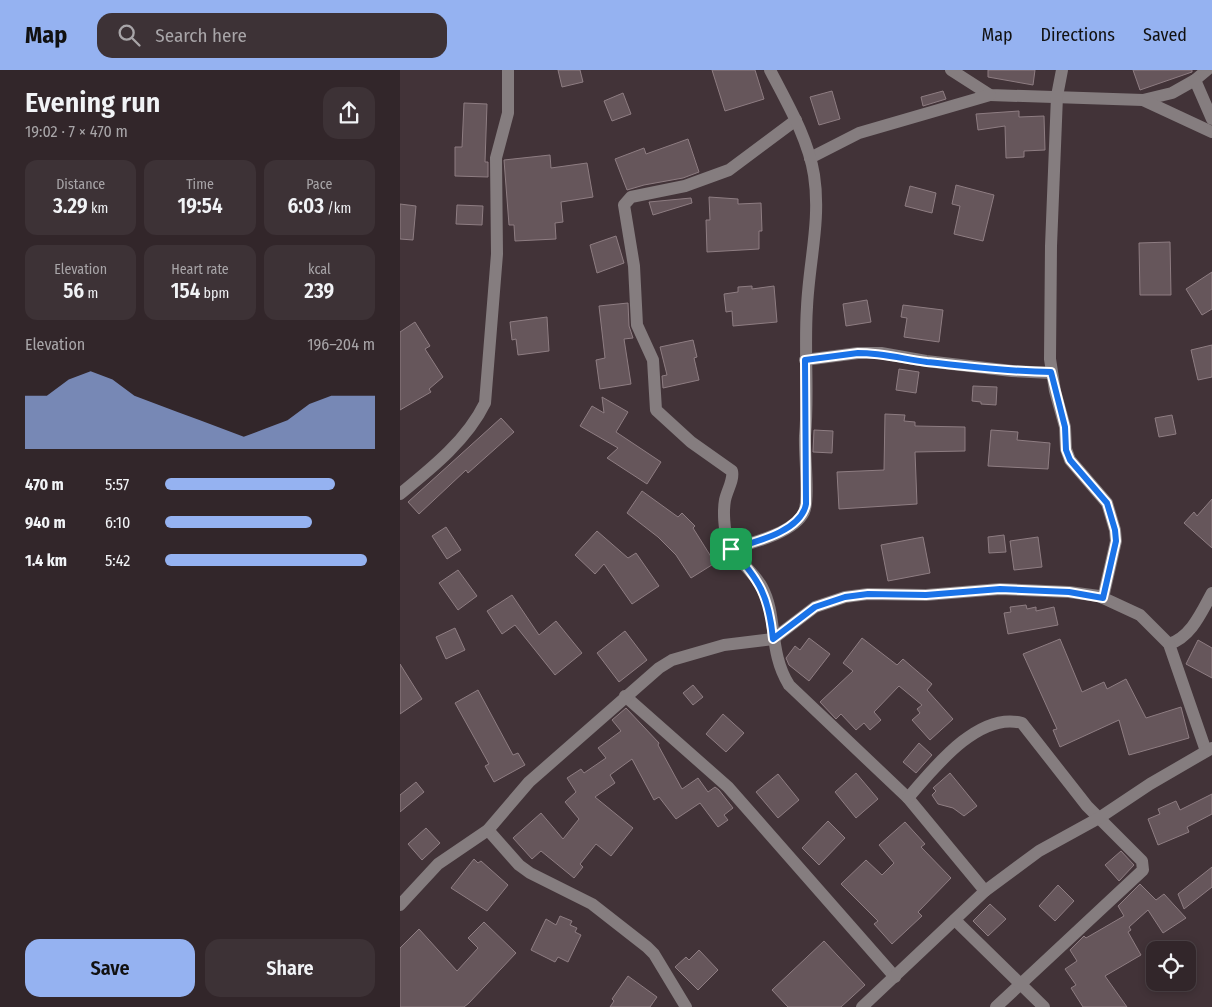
<!DOCTYPE html>
<html lang="en">
<head>
<meta charset="utf-8">
<style>
	:root { --surface:#32262a; --page:#3d3236; --text:#f1f3f6; --muted:#a8a5a8; --line:#4d4347; --accent:#95b2f1 }
	body { margin:0; font-family:"Fira Sans Condensed",sans-serif; background:var(--page); color:var(--text); height:100vh; display:flex; flex-direction:column; font-size:19px; white-space:nowrap }
	* { box-sizing:border-box; margin:0 }
	p { font-size:16px; color:var(--muted) }
	.icon { flex:none; width:28px; height:28px; fill:none; stroke:currentColor; stroke-width:2; stroke-linecap:round; stroke-linejoin:round }
	.map { position:relative; flex:1; overflow:hidden }
	.panel { display:flex; flex-direction:column; background:var(--surface); width:400px }
	.panel>* { flex:none }
	.buttons { position:absolute; left:746px; top:871px; display:grid; gap:10px }
	.buttons a { display:grid; place-items:center; width:50px; height:50px; border-radius:10px; background:var(--surface); box-shadow:0 2px 8px #0003,0 0 0 1px var(--line); font-size:25px }
	.pin { position:absolute; display:grid; place-items:center; width:42px; height:42px; color:#fff; margin:-21px; border-radius:10px; box-shadow:0 2px 8px #0006 }
	.round { display:grid; place-items:center; flex:none; width:52px; height:52px; border-radius:15px; background:var(--page) }
	.headline { display:flex; align-items:center; justify-content:space-between; height:85px; padding:0 25px }
	h1 { font-size:28px; font-weight:600; line-height:38px }
	.stats { display:grid; grid-template-columns:repeat(3,1fr); gap:8px; height:85px; padding:5px 25px }
	.stats div { display:grid; align-content:center; border-radius:12px; background:var(--page); text-align:center }
	.stats b { font-size:21px; font-weight:600 }
	.stats small { font-size:14px; font-weight:400 }
	.stats p { font-size:14px }
	.chart { height:140px; padding:10px 25px }
	.chart p { display:flex; justify-content:space-between }
	.chart svg { width:100%; height:90px; margin-top:5px; fill:var(--accent); opacity:.7 }
	.button { display:flex; gap:10px; margin-top:auto; padding:10px 25px }
	.button a { flex:1; height:58px; border-radius:15px; background:var(--accent); color:#111; font-size:20px; font-weight:600; line-height:58px; text-align:center }
	.button a+a { background:var(--page); color:var(--text) }
	ul { padding:0 25px; list-style:none; font-size:16px }
	li { display:grid; grid-template-columns:80px 60px 1fr; align-items:center; height:38px }
	li i { height:12px; border-radius:6px; background:var(--accent) }
	header { display:flex; align-items:center; gap:30px; box-sizing:border-box; height:70px; padding:0 25px; background:var(--accent); color:#111 }
	header strong { font-size:24px }
	nav { display:flex; gap:28px; margin-inline-start:auto; font-size:18px }
	.search { width:350px; height:45px; background:var(--page); display:flex; align-items:center; gap:12px; box-sizing:border-box; padding:0 18px; border-radius:15px; color:var(--muted); font-size:19px }
	main { display:flex; flex:1; min-height:0 }
	.map>svg:first-child { display:block }
</style>
</head>
<body>
<header>
<strong>Map</strong>
<div class="search"><svg class="icon" aria-label="search" viewBox="0 0 24 24"><circle cx="10" cy="10" r="6"/><path d="M15 15l6 6"/></svg>Search here</div>
<nav><a>Map</a><a>Directions</a><a>Saved</a></nav>
</header>
<main>
<section class="panel">
<div class="headline"><div><h1>Evening run</h1><p>19:02 · 7 × 470 m</p></div><a class="round"><svg class="icon" aria-label="share" viewBox="0 0 24 24"><path d="M12 15V3M7 8l5-5 5 5M5 13v7h14v-7"/></svg></a></div>
<div class="stats">
<div><p>Distance</p><b>3.29<small> km</small></b></div>
<div><p>Time</p><b>19:54</b></div>
<div><p>Pace</p><b>6:03<small> /km</small></b></div>
</div>
<div class="stats">
<div><p>Elevation</p><b>56<small> m</small></b></div>
<div><p>Heart rate</p><b>154<small> bpm</small></b></div>
<div><p>kcal</p><b>239</b></div>
</div>
<div class="chart"><p><span>Elevation</span>196–204 m</p>
<svg viewBox="0 0 160 44" preserveAspectRatio="none"><path d="M0 44V18L10 18L20 10L30 6L40 10L50 18L60 22L70 26L80 30L90 34L100 38L110 34L120 30L130 22L140 18L150 18L160 18V44z"/></svg>
</div>
<ul>
<li><b>470 m</b>5:57<i style="width:81%"></i></li>
<li><b>940 m</b>6:10<i style="width:70%"></i></li>
<li><b>1.4 km</b>5:42<i style="width:96%"></i></li>
</ul>
<div class="button"><a>Save</a><a>Share</a></div>
</section>
<div class="map">
<svg width="812" height="937" viewBox="0 0 812 937">
	<rect width="100%" height="100%" fill="#423338"/>
	<g fill="#66565b" stroke="#8e7d82">
		<path d="M158,0h22l3,12 -21,5z"/>
		<path d="M312,0h43l9,29 -39,12z"/>
		<path d="M588,0h47l-2,15 -45,-8z"/>
		<path d="M733,0h59v2l-52,18z"/>
		<path d="M432,21l8,28 -21,6 -9,-28z"/>
		<path d="M543,21l3,8 -23,7 -2,-9z"/>
		<path d="M223,23l8,21 -19,7 -8,-20z"/>
		<path d="M64,33l23,1 -2,58h3v15l-33,-1v-29h7z"/>
		<path d="M619,41v6l25,-1 1,34 -21,1v6l-18,1 -1,-32 -27,4 -2,-16z"/>
		<path d="M288,69l11,33 -16,6 -39,7 -17,5 -12,-31 29,-11 2,6z"/>
		<path d="M150,85l1,13 36,-5 6,34 -32,5 2,20 -8,1 1,16 -41,2 -1,-16h-5l-5,-65z"/>
		<path d="M556,115l38,10 -11,46 -29,-7 6,-28 -8,-2z"/>
		<path d="M510,116l26,7 -4,20 -27,-7z"/>
		<path d="M309,127l29,2v5l23,-1 1,28h-3v18l-52,3 -1,-32h4z"/>
		<path d="M291,128l1,5 -39,12 -4,-13z"/>
		<path d="M0,134l16,2 -3,34 -13,-1z"/>
		<path d="M57,135l26,1 -1,19 -26,-1z"/>
		<path d="M216,166l8,27 -27,10 -7,-28z"/>
		<path d="M770,172l1,53h-31l-1,-52z"/>
		<path d="M812,202v37l-10,6 -16,-26z"/>
		<path d="M352,216v3l22,-3 3,36 -44,4 -1,-15 -6,1 -2,-18 14,-2v-5z"/>
		<path d="M467,230l4,22 -25,4 -3,-22z"/>
		<path d="M228,233l1,23 4,12 -9,1 7,45 -31,5 -4,-29 9,-2 -6,-52z"/>
		<path d="M503,235l40,5 -4,32 -35,-5 3,-19 -6,-1z"/>
		<path d="M147,247l2,34 -31,4 -2,-16 -4,1 -2,-18z"/>
		<path d="M15,252l15,24 -5,3 18,28 -14,12 2,3 -31,18v-78z"/>
		<path d="M293,270l4,17 -3,1 5,22 -36,8 -1,-12 5,-1 -7,-28z"/>
		<path d="M812,275v32l-14,3 -7,-30z"/>
		<path d="M499,299l20,3 -3,21 -20,-3z"/>
		<path d="M573,316l24,1 -1,18 -15,-1v-2l-9,-1z"/>
		<path d="M202,327l26,15 -12,20 45,30 -14,22 -40,-26 11,-10 -38,-22 12,-20 12,7z"/>
		<path d="M485,344l20,1 -1,6 11,1v4l50,1v24l-50,1 2,52 -78,5 -2,-37 47,-2z"/>
		<path d="M772,345l4,19 -17,3 -4,-19z"/>
		<path d="M101,348l13,14 -46,41 -2,-3 -47,44 -11,-12z"/>
		<path d="M414,360l19,1 -1,22 -19,-1z"/>
		<path d="M591,360l27,2 -1,8 33,3 -2,26 -60,-3z"/>
		<path d="M242,421l36,26 4,-4 13,13 -2,2 22,35 -24,15 -15,-23 -18,-18 -31,-24z"/>
		<path d="M812,429v49l-28,-25 10,-11 3,4z"/>
		<path d="M46,457l15,23 -14,9 -15,-23z"/>
		<path d="M197,461l31,27 8,-5 23,33 -27,18 -28,-40 -9,10 -20,-19z"/>
		<path d="M604,465l2,17 -17,1 -1,-16z"/>
		<path d="M523,467l7,36 -42,8 -7,-36z"/>
		<path d="M638,467l4,30 -28,3 -4,-29z"/>
		<path d="M58,500l19,26 -19,14 -19,-27z"/>
		<path d="M112,525l27,40 17,-14 26,32 -27,22 -40,-50 -13,9 -15,-23z"/>
		<path d="M626,535l1,4 9,-2v4l18,-4 4,18 -50,9 -4,-21 7,-1 -1,-5z"/>
		<path d="M55,558l10,22 -19,9 -10,-22z"/>
		<path d="M225,561l22,29 -28,22 -22,-29z"/>
		<path d="M409,568l21,16 -21,27 -20,-16 -3,-7 9,-12 5,4z"/>
		<path d="M462,568l35,27 6,-6 29,25 -5,6 26,29 -23,21 -18,-20 8,-7 -3,-4 5,-4 -23,-19 -25,26 7,8 -11,10 -6,-7 -8,7 -15,-16 -5,5 -16,-17 33,-31 -10,-8z"/>
		<path d="M660,569l22,53 22,-10 3,7 19,-10 20,39 35,-11 8,31 -60,17 -10,-35 -59,27 -7,-17 4,-1 -34,-75z"/>
		<path d="M798,570l14,8v30l-26,-14z"/>
		<path d="M0,594l22,35 -22,15z"/>
		<path d="M293,615l10,12 -10,8 -10,-12z"/>
		<path d="M78,620l35,65 5,-2 7,12 -31,17 -9,-16 4,-2 -34,-61z"/>
		<path d="M226,638l33,35 -1,2 24,44 16,-11 10,14 7,-5 4,3 14,18 -9,7 4,5 -10,7 -18,-24 -24,16 -17,-22 -5,3 -22,-41 -22,16 5,8 -20,14 38,31 -22,28 -15,-12 -16,20 3,3 -9,11 -33,-27 -9,8 -19,-21 28,-25 22,26 16,-20 -14,-17 11,-10 -9,-14 14,-9 3,4 22,-15 -8,-10 23,-17 -9,-11z"/>
		<path d="M323,644l21,19 -18,19 -20,-18z"/>
		<path d="M519,673l13,12 -16,18 -13,-11z"/>
		<path d="M456,703l22,26 -22,19 -21,-26z"/>
		<path d="M550,703l27,33 -13,10 -11,-8 -15,-4 -6,-9 4,-4 -3,-3z"/>
		<path d="M378,704l21,26 -21,18 -22,-26z"/>
		<path d="M16,712l8,10 -24,20v-17z"/>
		<path d="M812,724v20l-25,13 2,5 -31,13 -10,-26 12,-5 -2,-5 18,-8 4,9z"/>
		<path d="M428,751l17,17 -26,27 -17,-17z"/>
		<path d="M505,752l20,22 -4,3 30,31 -33,34 4,4 -30,28 -18,-20 4,-3 -37,-37 25,-24 16,15 12,-12 -15,-18z"/>
		<path d="M26,758l14,15 -18,17 -14,-16z"/>
		<path d="M721,781l13,14 -15,16 -14,-16z"/>
		<path d="M74,789l4,4 3,-2 27,24 -21,26 -36,-23z"/>
		<path d="M812,797v20l-28,22 -6,-15z"/>
		<path d="M740,814l16,16 8,-6 22,24 -23,15 -15,-23 -19,17 2,3 -3,2 13,23 -36,21 22,31h-44l-12,-19 5,-3 -11,-16 12,-8 -7,-11 14,-14 2,2 38,-22 -6,-10z"/>
		<path d="M658,815l16,16 -19,20 -16,-15z"/>
		<path d="M590,834l16,15 -18,17 -15,-15z"/>
		<path d="M160,846l12,5 -2,4 7,3 -2,4 6,3 -13,27 -10,-5 -3,5 -24,-12 15,-31 10,6z"/>
		<path d="M84,852l32,31 -47,50 -5,4h-64v-59l19,-19 38,42 21,-23 -10,-10z"/>
		<path d="M424,871l41,44 -24,22h-53l-16,-17z"/>
		<path d="M299,880l19,20 -20,20 -23,-23 11,-10 3,3z"/>
		<path d="M228,906l29,21 -7,10h-40l4,-6 -2,-2z"/>
	</g>
	<g fill="none" stroke-linecap="round" stroke-linejoin="round">
		<g stroke="#857d7f" stroke-width="12">
			<path d="M551,0l39,25 153,5 29,-7 23,-13 12,-10"/>
			<path d="M662,0l-5,26 -6,150 -1,113 5,32 10,36 1,22 4,11 37,43 8,27 1,11 -13,57"/>
			<path d="M795,10l17,39"/>
			<path d="M743,30l69,32"/>
			<path d="M396,50l-67,50 -44,16 -54,11 -7,8 10,61 3,59 16,35 3,50 35,32 41,29c2,9 -5,19 -7,29 -2,11 -1,30 3,41 5,16 26,31 34,46 16,30 6,64 27,98l119,113 77,93"/>
			<path d="M410,88l49,-25 131,-38"/>
			<path d="M405,290l53,-7h23l45,8 86,10 39,2"/>
			<path d="M0,424c32,-26 67,-54 85,-91l12,-149 -1,-96 12,-45v-43"/>
			<path d="M331,479c21,-6 63,-16 73,-37 6,-14 0,-58 1,-76 4,-43 -1,-86 2,-129 2,-45 14,-87 7,-132 -6,-37 -27,-72 -44,-105"/>
			<path d="M769,574c22,-7 32,-31 43,-51"/>
			<path d="M225,626l103,91 167,190"/>
			<path d="M508,728c25,-29 70,-87 114,-75l65,83 55,55 1,9 -147,137"/>
			<path d="M88,760l31,35 11,8 62,31 55,43 7,7 32,53"/>
			<path d="M0,835l38,-41 50,-34 41,-48 130,-114 13,-8 52,-15 49,-6 42,-32 30,-10 23,-3 58,1 74,-6 69,3 30,4 41,19 29,29 37,107"/>
			<path d="M555,850l89,87"/>
			<path d="M462,937l123,-116 54,-40 60,-33 51,-34 62,-36"/>
		</g>
	</g>
	<g fill="none" stroke-linecap="round" stroke-linejoin="round">
		<defs>
			<path id="route" d="M458,283c24,0 46,6 69,9 41,4 82,10 124,10l14,55 1,23 4,10 37,43 8,27 1,11 -13,57 -34,-6 -69,-3 -74,6 -58,-1 -23,3 -30,10 -42,32c-4,-42 -13,-59 -42,-90 23,-7 70,-17 75,-45l-1,-144z"/>
		</defs>
		<use href="#route" stroke="#fff" stroke-width="10"/>
		<use href="#route" stroke="#1a73e8" stroke-width="6"/>
	</g>
</svg>
<div class="buttons">
<a><svg class="icon" aria-label="locate" viewBox="0 0 24 24"><circle cx="12" cy="12" r="6"/><path d="M12 2v4M12 18v4M2 12h4M18 12h4"/></svg></a>
</div>
<div class="pin" style="left:331px;top:479px;background:#1e9e55"><svg class="icon" aria-label="arrive" viewBox="0 0 24 24"><path d="M6 21V4h12l-3 4 3 4H6"/></svg></div>
</div>
</main>
</body>
</html>
